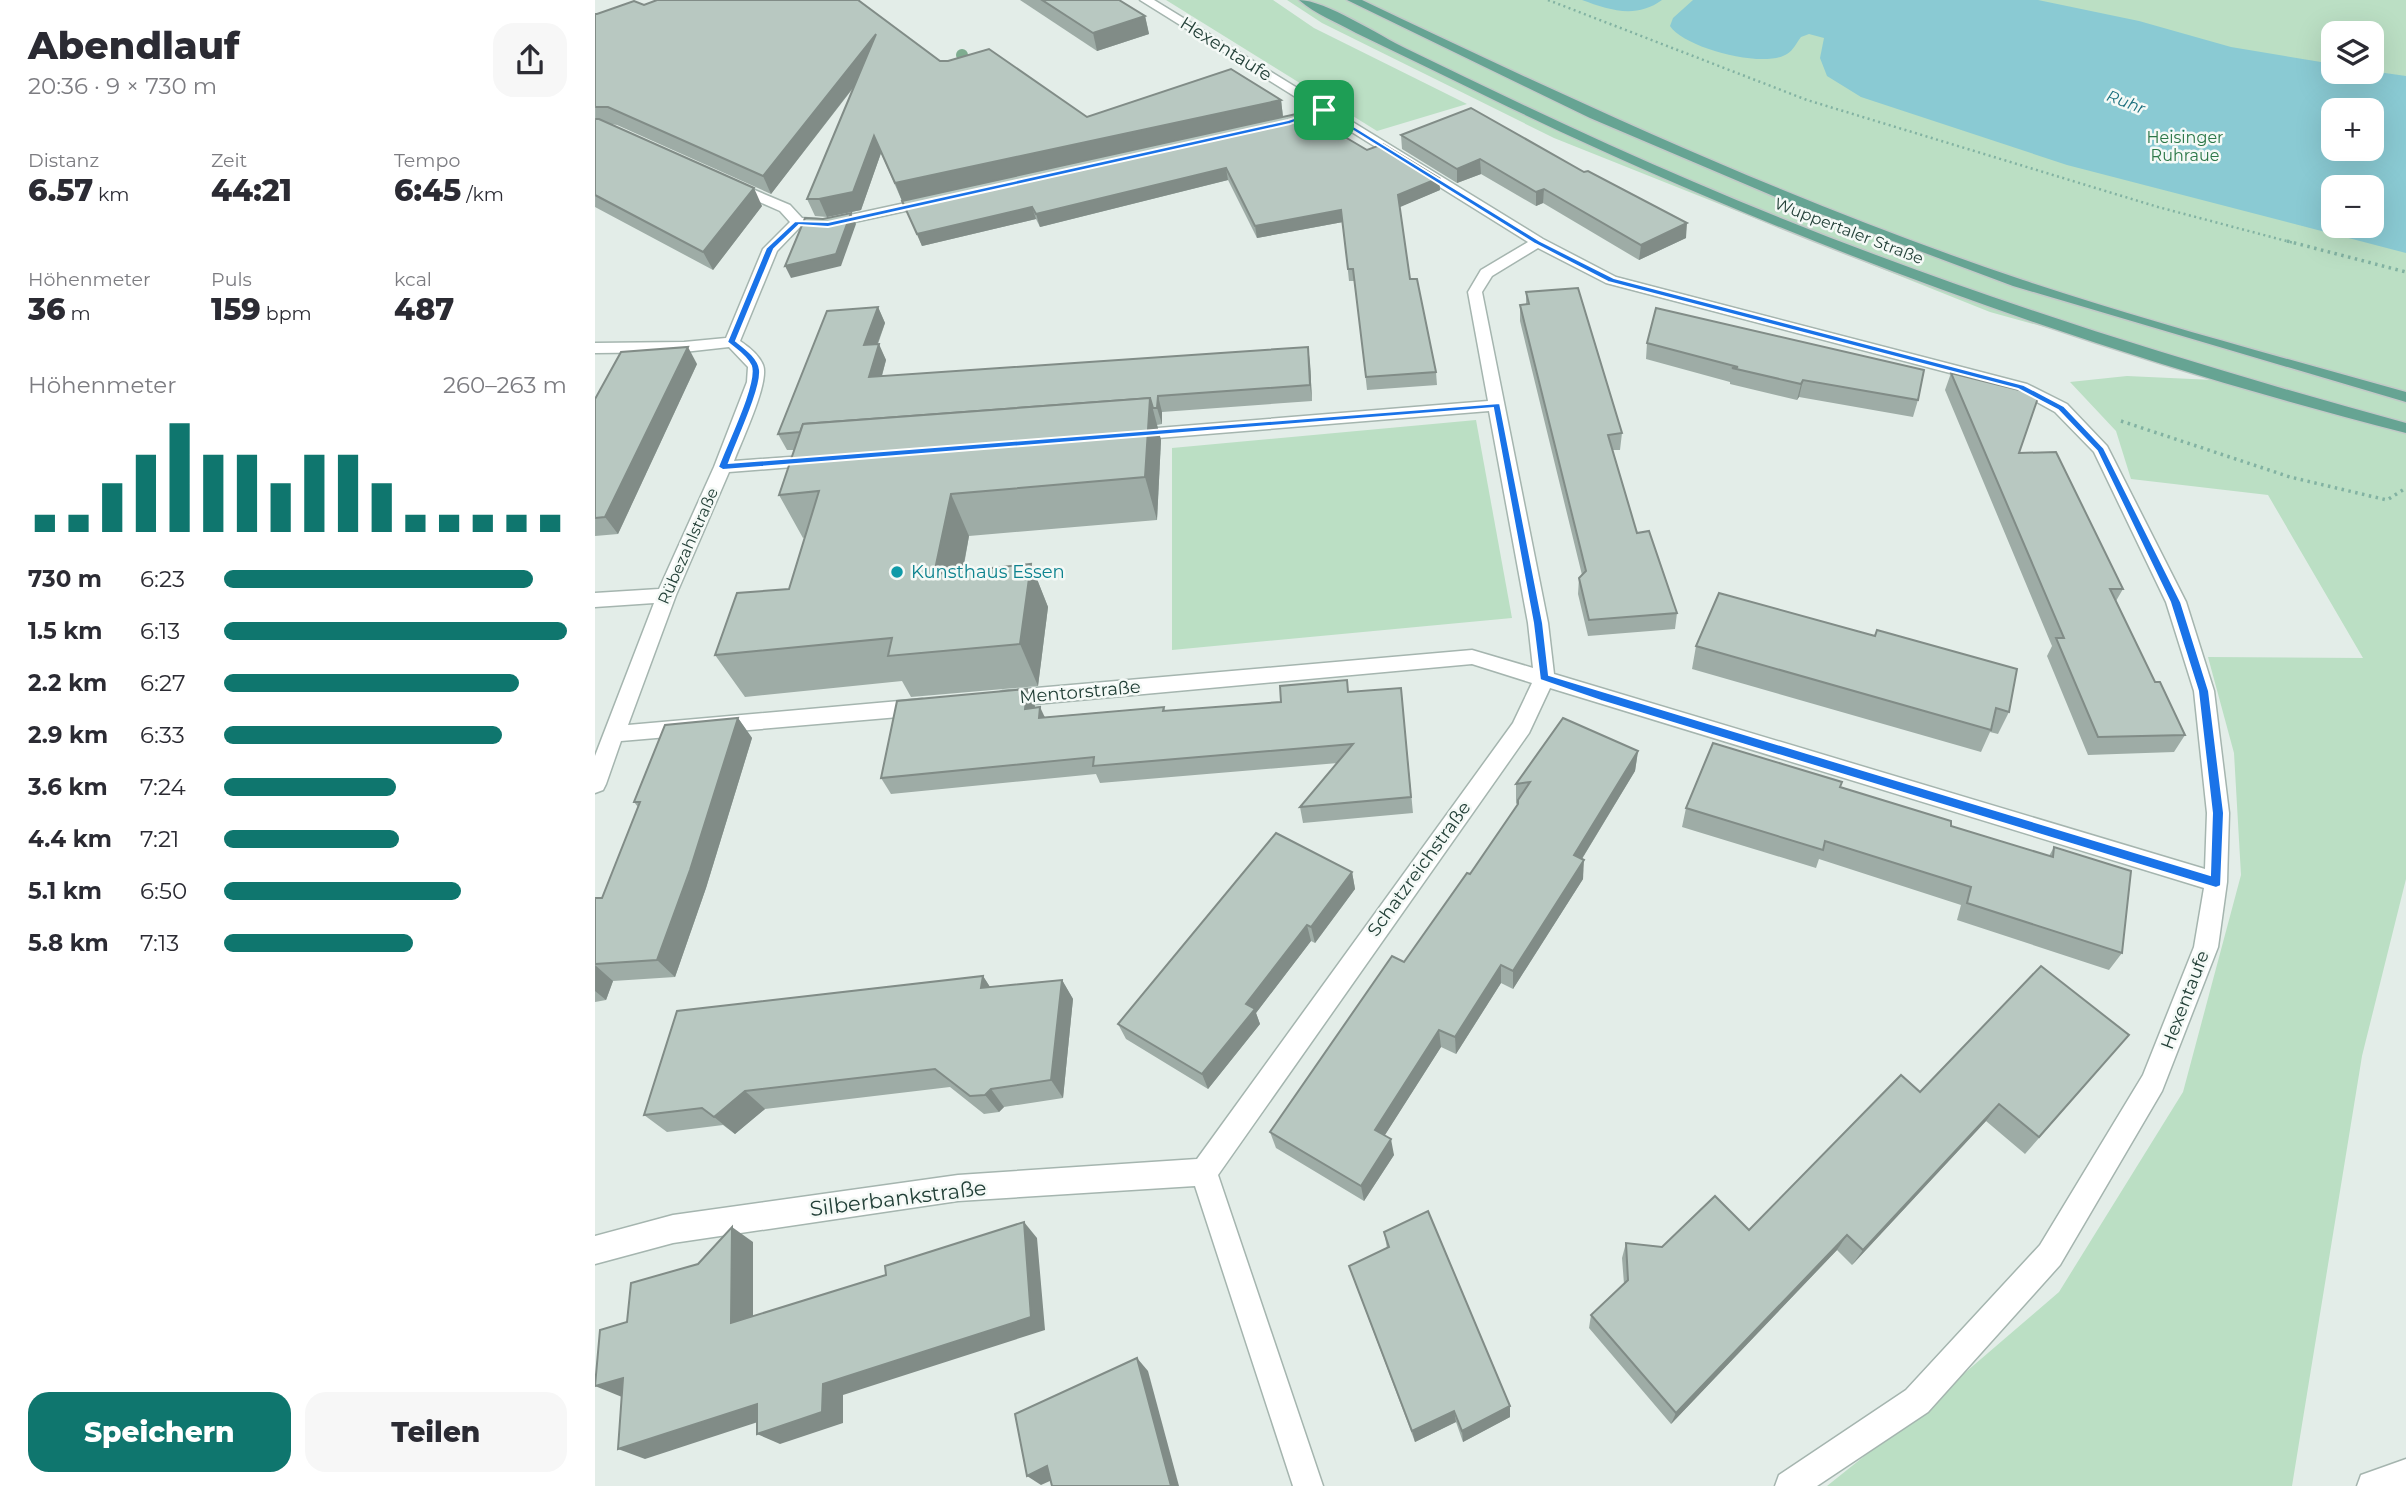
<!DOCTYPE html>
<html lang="de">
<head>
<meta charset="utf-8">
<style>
	:root { --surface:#fff; --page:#f7f7f7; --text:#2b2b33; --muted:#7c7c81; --accent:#0f766e }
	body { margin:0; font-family:Montserrat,sans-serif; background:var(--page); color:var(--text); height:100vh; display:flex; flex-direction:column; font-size:26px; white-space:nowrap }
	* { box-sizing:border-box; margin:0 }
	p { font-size:23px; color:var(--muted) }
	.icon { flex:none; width:38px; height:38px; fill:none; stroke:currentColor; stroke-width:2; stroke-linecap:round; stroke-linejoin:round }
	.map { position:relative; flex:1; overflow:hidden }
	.sheet { display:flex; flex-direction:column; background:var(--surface); width:595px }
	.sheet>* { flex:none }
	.buttons { position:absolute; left:1726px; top:21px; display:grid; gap:14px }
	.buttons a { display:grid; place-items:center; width:63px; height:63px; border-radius:14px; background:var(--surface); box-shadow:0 7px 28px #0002; font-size:35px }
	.pin { position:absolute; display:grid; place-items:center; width:60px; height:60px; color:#fff; margin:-30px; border-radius:14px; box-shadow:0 4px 10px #0006 }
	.round { display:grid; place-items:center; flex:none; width:74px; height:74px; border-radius:21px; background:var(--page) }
	.head { display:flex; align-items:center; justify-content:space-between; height:119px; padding:0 28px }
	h1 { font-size:38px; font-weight:800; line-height:52px }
	.figures { display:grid; grid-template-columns:repeat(3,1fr); gap:10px; height:119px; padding:7px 28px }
	.figures div { display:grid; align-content:center }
	.figures b { font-size:30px; font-weight:800 }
	.figures small { font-size:19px; font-weight:400 }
	.figures p { font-size:19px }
	.chart { height:196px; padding:14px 28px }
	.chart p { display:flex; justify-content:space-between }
	.chart svg { width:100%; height:126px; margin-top:7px; stroke:var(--accent); stroke-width:6 }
	.button { display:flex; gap:14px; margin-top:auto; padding:14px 28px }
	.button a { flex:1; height:80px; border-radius:21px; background:var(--accent); color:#fff; font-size:28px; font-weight:800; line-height:80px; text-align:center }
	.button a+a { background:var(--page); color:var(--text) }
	ul { padding:0 28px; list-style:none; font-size:23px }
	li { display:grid; grid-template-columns:112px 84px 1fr; align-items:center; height:52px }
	li i { height:18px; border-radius:9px; background:var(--accent) }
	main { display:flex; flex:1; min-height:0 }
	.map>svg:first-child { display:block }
</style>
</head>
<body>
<main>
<section class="sheet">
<div class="head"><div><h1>Abendlauf</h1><p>20:36 · 9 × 730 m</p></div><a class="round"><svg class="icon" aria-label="share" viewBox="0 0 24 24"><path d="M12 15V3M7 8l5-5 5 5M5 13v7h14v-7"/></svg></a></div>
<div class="figures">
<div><p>Distanz</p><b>6.57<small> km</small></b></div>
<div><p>Zeit</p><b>44:21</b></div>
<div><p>Tempo</p><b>6:45<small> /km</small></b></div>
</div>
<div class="figures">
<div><p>Höhenmeter</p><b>36<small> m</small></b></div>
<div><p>Puls</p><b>159<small> bpm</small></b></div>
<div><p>kcal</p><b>487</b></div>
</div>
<div class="chart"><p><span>Höhenmeter</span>260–263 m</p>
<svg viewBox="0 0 160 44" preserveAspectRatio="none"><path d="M5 44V38M15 44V38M25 44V27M35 44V17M45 44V6M55 44V17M65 44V17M75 44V27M85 44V17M95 44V17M105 44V27M115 44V38M125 44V38M135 44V38M145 44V38M155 44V38"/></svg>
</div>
<ul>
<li><b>730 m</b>6:23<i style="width:90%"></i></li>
<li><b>1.5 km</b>6:13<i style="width:100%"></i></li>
<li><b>2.2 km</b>6:27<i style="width:86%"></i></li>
<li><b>2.9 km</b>6:33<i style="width:81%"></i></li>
<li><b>3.6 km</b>7:24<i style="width:50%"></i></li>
<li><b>4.4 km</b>7:21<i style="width:51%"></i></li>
<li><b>5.1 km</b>6:50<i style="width:69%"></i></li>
<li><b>5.8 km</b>7:13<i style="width:55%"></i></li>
</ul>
<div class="button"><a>Speichern</a><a>Teilen</a></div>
</section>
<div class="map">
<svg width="1811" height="1486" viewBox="0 0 1811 1486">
	<rect width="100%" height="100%" fill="#e3ede8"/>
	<g fill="#bbdfc4" fill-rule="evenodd">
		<path d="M571,0h107l41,28 153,76 -90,27z"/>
		<path d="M692,0h1119v427l-416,-115 -436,-174 -232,-115zM1738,33h38v39h-38zM1738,110h38v39h-38zM1738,187h38v39h-38z"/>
		<path d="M1532,376l108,5 171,49v449l-44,177 -70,430h-465l91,-73 141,-121 124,-200 58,-217 -7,-122 -26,-96 155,1 -95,-163 -137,-16 -15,-48 -46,-49z"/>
		<path d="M881,420l36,198 -340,32v-202z"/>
	</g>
	<g fill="#8acad3" fill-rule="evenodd">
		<path d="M987,0h80c-26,19 -53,10 -80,0z"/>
		<path d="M1098,0h345l101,21 92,26 102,17v8l38,-1 35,5v177l-339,-88 -206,-68 -34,-21 -7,-18 4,-20 -15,-4 -8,3c-4,5 -8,14 -14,17 -23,15 -103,-6 -117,-28l3,-8zM1738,110h38v39h-38zM1738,187h38v39h-38z"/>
	</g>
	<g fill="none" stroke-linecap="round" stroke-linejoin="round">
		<defs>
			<path id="service" d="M1811,1459v27h-49l4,-11z"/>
			<g id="minor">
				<path d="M545,0h14l389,239 73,38 411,107 40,20 40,42 79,156 28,89 15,122 -2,69 -9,65 -56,144 -102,174 -132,147 -111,74h-42l4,-11 127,-85 134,-145 103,-170 51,-128 10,-59 -654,-200 -21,45 -311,442 105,311h-30l-98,-300 -237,15 -285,42 -78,21v-28l78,-21 285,-40 239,-16 316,-436 19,-40 -60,-19 -469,43 -7,-3 -3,-5 3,-5 7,-3 469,-41 61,18 -5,-45 -39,-212 -356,29 -8,-5 8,-5 355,-29 -20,-109 13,-22 47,-28zM943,248l68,35 409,107 40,22 39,40 72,150 28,89 13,122 -2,56 -651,-195 -6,-51 -66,-331 10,-16z"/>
				<path d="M136,180l59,25 12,13 25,2 106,-23 7,4 -7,4 -106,23 -26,-2 -24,25 -37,90c9,6 19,14 23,24 7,17 -22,77 -29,96l84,-6 9,5 -9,5 -89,7 -53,123 -48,130 294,-26 7,2 3,6 -3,6 -7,2 -301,26 -15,43 -3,6 -8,3v-37l59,-153 -59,4v-14l64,-4 55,-122 33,-85 1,-15 -19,-20 -45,5 -89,1v-10l89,-1 42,-4 37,-89 27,-27 -10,-11 -54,-24 -2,-3z"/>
			</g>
			<g id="primary">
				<path d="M704,0c26,0 81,36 108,49 95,46 190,92 287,133 233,100 467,174 712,241v10c-314,-80 -618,-191 -910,-332 -46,-23 -93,-45 -140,-68 -18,-10 -41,-19 -57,-33z"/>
				<path d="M752,0h15c216,103 434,204 661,280 126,42 255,76 383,112v10l-393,-116 -235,-88 -188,-80z"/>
			</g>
		</defs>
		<use href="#service" stroke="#a5b5af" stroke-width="3"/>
		<use href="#minor" stroke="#a5b5af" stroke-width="3"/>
		<use href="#primary" stroke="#c1c9c7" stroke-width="3"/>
		<path stroke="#82b2a2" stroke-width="2.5" stroke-dasharray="2 3.5" stroke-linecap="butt" d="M953,0l259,100 351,107 136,36"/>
		<g stroke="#82b2a2" stroke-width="3.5" stroke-dasharray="2.5 4.5" stroke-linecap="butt">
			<path d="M1692,241l119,31"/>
			<path d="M1526,421l169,56 97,23 19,-12"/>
		</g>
		<use href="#service" fill="#fff" fill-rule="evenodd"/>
		<use href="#minor" fill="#fff" fill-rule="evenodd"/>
		<use href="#primary" fill="#66a493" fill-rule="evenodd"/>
	</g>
	<circle fill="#7eac8f" cx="367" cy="55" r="6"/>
	<g fill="#9eaca6">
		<path d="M425,0h99l26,16 4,18 -52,17z"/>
		<path d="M49,5l296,56 147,56 194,-17 2,17 -381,84 -21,-48 -20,57 -34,7 -12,-1 -8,-17 47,-112 -83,107 -154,-69 -6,-1 151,82 -49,64 -118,-63v-193h2z"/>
		<path d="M725,129l47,21 72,28 1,12 -41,17 11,72 26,93 1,13 -70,5 -12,-109h-6l-6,-59 -86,16 -29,-58 -188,47 -4,-8 -114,27 -20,-45z"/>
		<path d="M806,135l183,37 102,66 -47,22 -96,-57 -7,3 -55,-32 -24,9 -55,-34z"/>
		<path d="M931,292l96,141 -2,17h-8l25,83 40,80 -2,16 -87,7 -10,-42 1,-16 3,-3 -62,-254v-16h6z"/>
		<path d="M283,307l7,16 -7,21 8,16 -4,16 428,-13 2,38 -150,11v12l-5,1 4,15 -4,80 -188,16 -6,35 68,-7 17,43 -10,79 -127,11 -9,-16 -157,16 -30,-42 74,-66 16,-52 -2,1 -24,-43 15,-45h-7l-9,-16z"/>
		<path d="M1052,343l271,57 -5,17 -114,-20 -2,3 -67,-16v-2l-84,-23z"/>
		<path d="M102,364l-79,170 -23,2v-137z"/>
		<path d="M1356,373l68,80 104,136 -7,12 39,81 30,53 -11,17 -86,3 -41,-99 5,-10 -107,-256z"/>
		<path d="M1280,636l134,76 -11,22 -8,-2 -9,20 -289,-83 4,-23z"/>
		<path d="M806,688l12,125 -110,10 -3,-16 38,-44 -238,20 -4,-9 -205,20 -10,-16 146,-89 8,18 10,10 119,-10 1,4 116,-9 68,-10z"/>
		<path d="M143,718l14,20 -46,150 -31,89 -62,4 -7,19 -11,2v-104h7l36,-91 -4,-5z"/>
		<path d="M1043,751l-3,20 -53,88 1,20 -70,110 -12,-6 -45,71 -15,-7 -57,89 10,19 -30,46 -88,-53 -6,-16 134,-170 66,-88 48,-69v-2l-2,1v-20z"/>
		<path d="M1245,787l111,39 98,30 5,-9 68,106 -13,17 -152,-50 4,-15 -142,-46 -3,9 -134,-41 4,-19z"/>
		<path d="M757,872l3,17 -40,54 -4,-2 -55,72 4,11 -52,65 -82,-50 -8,-15z"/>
		<path d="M388,976l7,11 72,-7 11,19 -10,99 -59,9 -5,5 -15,2 -34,-27 -185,22 -30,25 -12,-9 -56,7 -23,-17z"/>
		<path d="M1534,1035l-104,119 -39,-33 -134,144 -15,-15 -166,174 -82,-96 2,-13 33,-31 -2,-26 4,-15 36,4 87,-17z"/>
		<path d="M789,1232l126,174v11l-47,25 -7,-20 -41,20 -61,-162 -5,-14 38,-18z"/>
	</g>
	<g fill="#818c87">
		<path d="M550,16l4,18 -52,17 -4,-18z"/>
		<path d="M281,34l6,16 -111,144 -8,-18z"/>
		<path d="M686,100l2,17 -381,84 -7,-18z"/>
		<path d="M279,136l7,17 -20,57 -34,7 -8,-18z"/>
		<path d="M885,159l1,15 -24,9v-14z"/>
		<path d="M631,168l2,12 -188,47 -4,-13z"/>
		<path d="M844,178l1,12 -42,18v-13z"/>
		<path d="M159,188l8,18 -49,64 -10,-18z"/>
		<path d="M949,189l-1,14 -7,3v-14z"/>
		<path d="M437,207l4,12 -114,27 -5,-12z"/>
		<path d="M746,210l2,12 -86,16 -2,-12z"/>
		<path d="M256,213l5,11 -15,42 -50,12 -6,-12z"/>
		<path d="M1092,223l-1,15 -47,22 2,-15z"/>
		<path d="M283,307l7,16 -14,38 -7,-16z"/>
		<path d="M284,344l7,16 -9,33 -8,-16z"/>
		<path d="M93,347l9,17 -79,170 -13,-17z"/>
		<path d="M713,347l2,16 2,38 -2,-16z"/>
		<path d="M1208,380l-4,17 -2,3 4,-16z"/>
		<path d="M563,396l4,16v12l-5,-16z"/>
		<path d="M555,398l11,42 -4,80 -12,-43z"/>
		<path d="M356,494l18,42 -15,80 -20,-42z"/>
		<path d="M436,564l17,43 -10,79 -18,-42z"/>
		<path d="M432,689l8,17 -3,20 -7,-17z"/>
		<path d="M445,707l8,17 -9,-6z"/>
		<path d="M143,718l14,20 -46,150 -31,89 -18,-17z"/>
		<path d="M1043,751l-3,20 -63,104 2,-20z"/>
		<path d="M989,860l-1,19 -70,110v-18z"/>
		<path d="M757,872l3,17 -40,54 -4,-16z"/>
		<path d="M712,925l4,16 -55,72 4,11 -52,65 -6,-15 44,-70z"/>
		<path d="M0,965l18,16 -7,19 -11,-9z"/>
		<path d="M906,965v18l-45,71 -1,-17z"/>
		<path d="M388,976l12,19 -14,-7z"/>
		<path d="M467,980l11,19 -10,99 -12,-18z"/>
		<path d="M844,1030l2,17 -63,99 -3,-16z"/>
		<path d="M396,1089l13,18 -5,5 -14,-17z"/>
		<path d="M150,1091l20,18 -30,25 -21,-17z"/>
		<path d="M1404,1104l-13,17 -134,144 11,-15z"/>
		<path d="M796,1139l3,16 -30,46 -3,-15z"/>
		<path d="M429,1222l13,16 8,92 -202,65v28l-63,21 -23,-10 66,-50z"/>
		<path d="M137,1227l21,15v94l-22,-13z"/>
		<path d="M1252,1235l-10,15 -166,174 5,-11z"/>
		<path d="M542,1358l11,13 31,115h-8z"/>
		<path d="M28,1378l-1,19 -27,-11z"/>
		<path d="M162,1404l22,11 -134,44 -27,-10z"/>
		<path d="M915,1406v11l-47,25 -1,-11z"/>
		<path d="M859,1411l2,11 -41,20 -3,-11z"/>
		<path d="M452,1466l14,10 -20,9 -14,-9z"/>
	</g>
	<g fill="#b8c8c1" stroke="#818c87" stroke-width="2">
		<path d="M62,0h201l82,61h8l41,-12 98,68 144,-48 50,31 -386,83 -21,-47 -21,56 -34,7h-12l69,-165 -113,142 -155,-69h-13v-93h2l37,-13 10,4z"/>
		<path d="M447,0h77l26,16 -52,17z"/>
		<path d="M876,108l113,64 4,-1 99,52 -46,22 -97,-56 -8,3 -56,-33 -23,10 -56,-34z"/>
		<path d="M701,114l24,15 8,-2 39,23 16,-6 56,34 -41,17 12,84h7l19,93 -70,5 -13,-108h-5l-7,-59 -86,16 -29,-58 -190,46 -4,-7 -115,27 -15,-33z"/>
		<path d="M0,119h4l155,69 -51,64 -108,-57z"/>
		<path d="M256,213l-15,41 -51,12 20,-48 18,1z"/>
		<path d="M983,288l44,145 -14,2 29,98 12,-2 28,82 -88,7 -10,-42 7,-7 -66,-266 9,-1 -3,-12z"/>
		<path d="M283,307l-14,38 15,-1 -10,33 439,-30 2,38 -152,11 -1,12h-4l-3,-10 -347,26 -3,8 -22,2 49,-123z"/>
		<path d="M1061,308l268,62 -6,30 -115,-20 -2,4 -69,-16 6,-1 -91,-24z"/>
		<path d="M93,347l-83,170 -10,1v-119l26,-47z"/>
		<path d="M1356,373l88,22 -20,58 37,-1 67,137h-13l45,93h5l25,53 -87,2 -42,-99h8z"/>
		<path d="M555,398l-5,79 -194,17 -17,80 97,-10 -11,80 -132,12 4,-18 -177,17 22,-62 52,-4 30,-98 -40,4 24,-71z"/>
		<path d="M1124,593l156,43 2,-6 140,39 -8,43 -13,-4 -5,22 -295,-84z"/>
		<path d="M752,680l1,12 53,-4 10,109 -111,10 53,-63 -260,22 1,-9 -213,21 16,-77 130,-12 -2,20 15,-2 -1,11 125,-11 -1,4 118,-9 -1,-16z"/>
		<path d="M143,718l-48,152 -33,90 -62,4v-66h7l38,-96h-6l31,-77z"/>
		<path d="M968,718l75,33 -64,104 10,5 -71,111 -12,-6 -46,72 -16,-7 -64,100 16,9 -30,47 -91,-54 122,-176 12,6 63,-89 3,1 48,-70v-4l12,-18 -14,2z"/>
		<path d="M1118,743l129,39 -2,5 111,34v5l102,31 1,-10 77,24 -9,82 -155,-50 4,-16 -146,-46 -2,9 -137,-42z"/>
		<path d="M681,833l76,39 -41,55 -4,-2 -61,79 9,5 -53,65 -84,-50z"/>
		<path d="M1446,966l88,69 -90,102 -40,-33 -136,146 -16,-15 -171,178 -85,-98 37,-35 -2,-37 36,4 53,-51 34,34 152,-155 19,17z"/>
		<path d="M388,976l-2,12 81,-8 -11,100 -60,9 -6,6 -15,1 -35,-27 -190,22 -31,26 -12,-9 -58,7 33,-104z"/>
		<path d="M833,1211l82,195 -48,25 -8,-20 -42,20 -63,-165 40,-19 -5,-15z"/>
		<path d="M429,1222l7,95 -208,67 -1,28 -65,22v-30l-139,45 5,-71 -28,8 5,-56 27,-8 4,-39 67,-19 34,-37 -1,96 155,-48 -1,-9z"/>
		<path d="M542,1358l34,128h-119l-5,-20 -20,10 -12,-62z"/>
	</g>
	<path fill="#1a73e8" stroke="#fff" stroke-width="2" fill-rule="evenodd" d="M729,108l216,133 74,37 410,107 40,21 40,42 77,154 28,89 15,122 -3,73 -5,2 -615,-187 -61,-21 -7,-57 -40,-215 -770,62 -5,-3c7,-20 39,-84 33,-101 -5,-11 -16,-17 -24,-24l39,-94 29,-27 33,1 460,-102zM728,112l212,132 73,38 410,107 40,21 39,41 73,151 28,89 14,122 -2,62 -661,-200 -6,-52 -43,-220 -771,60c7,-20 33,-74 31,-93 -1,-12 -15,-22 -24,-29l38,-92 25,-24 29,2 462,-103z"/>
	<circle fill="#0f9aa8" stroke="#f4f9f6" stroke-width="2.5" cx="302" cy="572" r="7"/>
	<g text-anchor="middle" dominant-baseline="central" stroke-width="5" stroke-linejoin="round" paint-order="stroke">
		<g font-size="16" font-style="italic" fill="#1a6f7d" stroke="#f4f9f6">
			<text transform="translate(1531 102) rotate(21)">Ruhr</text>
		</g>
		<g font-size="16" fill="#2b7747" stroke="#f4f9f6">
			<text x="1590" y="137">Heisinger<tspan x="1590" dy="18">Ruhraue</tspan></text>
		</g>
		<g font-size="16" fill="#223f37" stroke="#f4f9f6">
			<text transform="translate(1254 231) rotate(21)">Wuppertaler Straße</text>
			<text transform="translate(93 546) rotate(-66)">Rübezahlstraße</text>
		</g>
		<g font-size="18" fill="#223f37" stroke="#f4f9f6">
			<text transform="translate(631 49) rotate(32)">Hexentaufe</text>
			<text transform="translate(485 692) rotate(-5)">Mentorstraße</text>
			<text transform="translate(824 869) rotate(-54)">Schatzreichstraße</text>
			<text transform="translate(1590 1000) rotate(-69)">Hexentaufe</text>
		</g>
		<g font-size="18" fill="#0d838f" stroke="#f4f9f6" text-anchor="start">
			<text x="316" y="572">Kunsthaus Essen</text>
		</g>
		<g font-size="21" fill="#223f37" stroke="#f4f9f6">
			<text transform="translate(303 1198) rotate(-7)">Silberbankstraße</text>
		</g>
	</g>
</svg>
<div class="buttons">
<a><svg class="icon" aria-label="layers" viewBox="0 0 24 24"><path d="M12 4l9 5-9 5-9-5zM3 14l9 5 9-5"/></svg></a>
<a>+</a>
<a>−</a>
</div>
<div class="pin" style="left:729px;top:110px;background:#1e9e55"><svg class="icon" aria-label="arrive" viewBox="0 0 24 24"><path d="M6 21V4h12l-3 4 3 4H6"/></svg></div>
</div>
</main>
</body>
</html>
